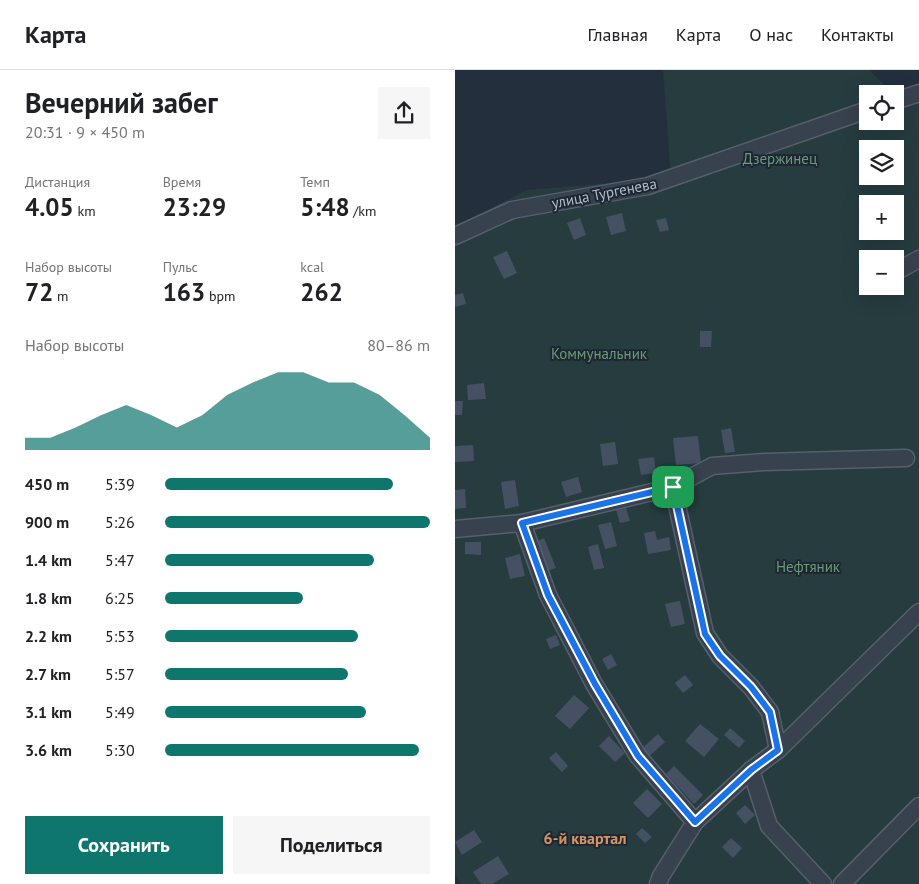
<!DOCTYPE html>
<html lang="ru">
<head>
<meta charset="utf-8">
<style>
	:root { --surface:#fff; --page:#f6f6f6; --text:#202124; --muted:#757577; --line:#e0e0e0; --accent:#0f766e }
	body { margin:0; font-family:"PT Sans",sans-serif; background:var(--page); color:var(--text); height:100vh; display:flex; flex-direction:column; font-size:19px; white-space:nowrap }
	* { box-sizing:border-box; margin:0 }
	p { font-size:16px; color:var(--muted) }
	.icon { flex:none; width:28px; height:28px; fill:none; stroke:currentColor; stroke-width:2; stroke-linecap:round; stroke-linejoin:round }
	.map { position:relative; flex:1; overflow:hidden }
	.panel { display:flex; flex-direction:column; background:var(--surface); width:455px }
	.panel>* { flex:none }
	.tools { position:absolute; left:404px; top:15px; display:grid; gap:10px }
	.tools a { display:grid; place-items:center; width:45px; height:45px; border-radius:0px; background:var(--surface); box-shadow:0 5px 20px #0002; font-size:25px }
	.pin { position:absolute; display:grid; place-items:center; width:42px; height:42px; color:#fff; margin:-21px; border-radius:10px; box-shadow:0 2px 8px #0006 }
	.round { display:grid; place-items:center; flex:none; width:52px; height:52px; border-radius:0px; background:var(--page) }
	.overview { display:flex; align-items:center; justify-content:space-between; height:85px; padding:0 25px }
	h1 { font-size:28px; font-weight:700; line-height:38px }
	.metrics { display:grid; grid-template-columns:repeat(3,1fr); gap:8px; height:85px; padding:5px 25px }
	.metrics div { display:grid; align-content:center }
	.metrics b { font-size:25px; font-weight:700 }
	.metrics small { font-size:14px; font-weight:400 }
	.metrics p { font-size:14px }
	.chart { height:140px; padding:10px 25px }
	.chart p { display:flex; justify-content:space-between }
	.chart svg { width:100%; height:90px; margin-top:5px; fill:var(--accent); opacity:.7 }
	.action { display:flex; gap:10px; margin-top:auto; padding:10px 25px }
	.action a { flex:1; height:58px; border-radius:0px; background:var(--accent); color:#fff; font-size:20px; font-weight:700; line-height:58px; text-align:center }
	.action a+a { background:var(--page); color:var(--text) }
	ul { padding:0 25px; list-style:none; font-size:16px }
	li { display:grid; grid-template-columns:80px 60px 1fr; align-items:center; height:38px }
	li i { height:12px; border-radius:6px; background:var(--accent) }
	header { display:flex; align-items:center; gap:30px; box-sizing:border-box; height:70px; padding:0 25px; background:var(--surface); border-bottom:1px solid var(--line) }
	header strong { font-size:24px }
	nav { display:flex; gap:28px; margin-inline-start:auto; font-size:18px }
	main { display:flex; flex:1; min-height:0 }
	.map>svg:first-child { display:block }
</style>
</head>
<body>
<header>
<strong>Карта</strong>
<nav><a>Главная</a><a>Карта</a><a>О нас</a><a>Контакты</a></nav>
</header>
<main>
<section class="panel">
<div class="overview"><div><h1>Вечерний забег</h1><p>20:31 · 9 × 450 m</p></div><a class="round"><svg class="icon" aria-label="share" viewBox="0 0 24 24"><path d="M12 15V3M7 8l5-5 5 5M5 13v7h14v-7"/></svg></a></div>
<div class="metrics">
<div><p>Дистанция</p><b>4.05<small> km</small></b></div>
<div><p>Время</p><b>23:29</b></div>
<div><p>Темп</p><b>5:48<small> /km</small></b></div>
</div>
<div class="metrics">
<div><p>Набор высоты</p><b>72<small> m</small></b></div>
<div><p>Пульс</p><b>163<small> bpm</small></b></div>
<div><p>kcal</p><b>262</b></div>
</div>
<div class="chart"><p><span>Набор высоты</span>80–86 m</p>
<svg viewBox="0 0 160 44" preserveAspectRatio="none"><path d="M0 44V38L10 38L20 33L30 27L40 22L50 27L60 33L70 27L80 17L90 11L100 6L110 6L120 11L130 11L140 17L150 27L160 38V44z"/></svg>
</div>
<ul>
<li><b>450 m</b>5:39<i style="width:86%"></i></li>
<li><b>900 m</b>5:26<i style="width:100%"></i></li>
<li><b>1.4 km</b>5:47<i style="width:79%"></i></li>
<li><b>1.8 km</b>6:25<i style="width:52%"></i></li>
<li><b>2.2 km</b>5:53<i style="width:73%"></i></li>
<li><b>2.7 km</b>5:57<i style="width:69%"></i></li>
<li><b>3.1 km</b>5:49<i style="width:76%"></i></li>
<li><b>3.6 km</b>5:30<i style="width:96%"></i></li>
</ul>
<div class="action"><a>Сохранить</a><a>Поделиться</a></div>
</section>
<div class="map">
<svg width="464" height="814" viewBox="0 0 464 814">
	<rect width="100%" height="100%" fill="#242f3e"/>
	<path fill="#263c3f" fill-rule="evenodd" d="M208,0h206l25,24h-27v27h28v-27l24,6v784h-458l-6,-11v-647l72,-36 144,-12zM412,79h28v27h-28zM412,134h28v27h-28zM412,189h28v27h-28z"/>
	<g fill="#455162">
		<path d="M167,143l4,18 -15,4 -5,-18z"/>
		<path d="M125,148l6,17 -12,5 -7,-17z"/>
		<path d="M211,148l3,12 -9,2 -4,-12z"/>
		<path d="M52,181l10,22 -13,6 -11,-22z"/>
		<path d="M8,223l3,11 -11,3v-12z"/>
		<path d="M245,261h12l-1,16h-11z"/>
		<path d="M29,313l2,16 -18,1 -1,-15z"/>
		<path d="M0,331h8l-1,14h-7z"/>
		<path d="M276,358l4,24 -10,1 -4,-23z"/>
		<path d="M243,366l3,27 -25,2 -3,-27z"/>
		<path d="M160,372l3,22 -15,2 -3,-22z"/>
		<path d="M18,375l1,16 -19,1v-16z"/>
		<path d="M199,387l2,16 -15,2 -3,-16z"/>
		<path d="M123,407l4,15 -16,5 -5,-15z"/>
		<path d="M60,410l4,26 -14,3 -4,-27z"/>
		<path d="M10,419l1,19 -11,1v-19z"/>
		<path d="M171,438l4,13 -10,2 -4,-13z"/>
		<path d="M156,452l6,24 -12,3 -7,-24z"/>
		<path d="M200,461l2,9 12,-3 2,13 -23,4 -4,-21z"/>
		<path d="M89,468l12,30 -11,4 -12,-29z"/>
		<path d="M10,472h16v13l-16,-1z"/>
		<path d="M143,474l6,24 -10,2 -6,-23z"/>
		<path d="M65,484l5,22 -15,3 -5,-21z"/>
		<path d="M225,531l5,23 -14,3 -6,-23z"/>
		<path d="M101,565l4,10 -10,4 -4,-10z"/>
		<path d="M156,584l6,11 -9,5 -6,-11z"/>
		<path d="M230,605l8,10 -10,8 -8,-10z"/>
		<path d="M119,625l15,13 -19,21 -15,-13z"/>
		<path d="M245,654l19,15 -15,18 -19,-16z"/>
		<path d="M275,658l15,13 -6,7 -15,-13z"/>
		<path d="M203,664l7,8 -19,17 -7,-8z"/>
		<path d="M154,666l16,17 -10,9 -16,-16z"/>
		<path d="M101,682l12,14 -6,6 -13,-14z"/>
		<path d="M219,696l29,29 -9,9 -28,-30z"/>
		<path d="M192,719l15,15 -14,14 -15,-15z"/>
		<path d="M290,735l10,10 -10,9 -9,-11z"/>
		<path d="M187,758l10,9 -7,6 -9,-9z"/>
		<path d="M19,760l8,12 -20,13 -7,-13z"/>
		<path d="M276,768l11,10 -9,10 -11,-11z"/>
		<path d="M43,786l11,18 -17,10h-11l-8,-12z"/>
	</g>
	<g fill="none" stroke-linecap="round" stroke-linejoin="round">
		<defs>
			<g id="minor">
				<path d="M440,31l24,-8"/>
				<path d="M0,166l57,-26 136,-24 219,-76"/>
				<path d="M444,200l20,-11"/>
				<path d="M218,417l32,146 15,23 31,31 19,25 8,38"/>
				<path d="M67,453l26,72 46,89 44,72 57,66"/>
				<path d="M0,459l67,-6 151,-36 39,-21 52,-4 142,-4"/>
				<path d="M296,700l18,56 54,58"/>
				<path d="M203,814l3,-8 34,-54 56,-52 27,-20 141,-138"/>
				<path d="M387,814l77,-78"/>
			</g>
		</defs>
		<use href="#minor" stroke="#565f6c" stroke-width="19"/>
		<use href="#minor" stroke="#38414e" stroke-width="16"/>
	</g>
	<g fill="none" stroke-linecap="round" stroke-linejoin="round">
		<defs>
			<path id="route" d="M218,417l32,147 15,22 31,31 19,25 8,38 -27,20 -56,52 -57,-66 -43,-72 -47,-89 -26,-72z"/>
		</defs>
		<use href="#route" stroke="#fff" stroke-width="10"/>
		<use href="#route" stroke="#1a73e8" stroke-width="6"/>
	</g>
	<g text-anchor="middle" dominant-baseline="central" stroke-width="4" stroke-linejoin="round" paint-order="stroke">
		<g font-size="15" fill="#6b9a76" stroke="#1d2633">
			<text x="325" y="88">Дзержинец</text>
			<text x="144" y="283">Коммунальник</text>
			<text x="353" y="496">Нефтяник</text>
		</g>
		<g font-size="15" fill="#b4bcc9" stroke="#1d2633">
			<text transform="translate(149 123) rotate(-11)">улица Тургенева</text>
		</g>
		<g font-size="16" font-weight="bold" fill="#d59563" stroke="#1d2633">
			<text x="130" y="768">6-й квартал</text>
		</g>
	</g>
</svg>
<div class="tools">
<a><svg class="icon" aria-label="locate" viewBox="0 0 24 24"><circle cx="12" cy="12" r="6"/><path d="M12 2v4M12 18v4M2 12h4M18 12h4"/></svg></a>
<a><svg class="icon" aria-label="layers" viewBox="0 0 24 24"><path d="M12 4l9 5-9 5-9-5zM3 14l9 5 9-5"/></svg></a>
<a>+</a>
<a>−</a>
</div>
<div class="pin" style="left:218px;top:417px;background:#1e9e55"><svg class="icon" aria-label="arrive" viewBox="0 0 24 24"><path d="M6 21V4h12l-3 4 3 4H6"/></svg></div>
</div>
</main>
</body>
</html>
